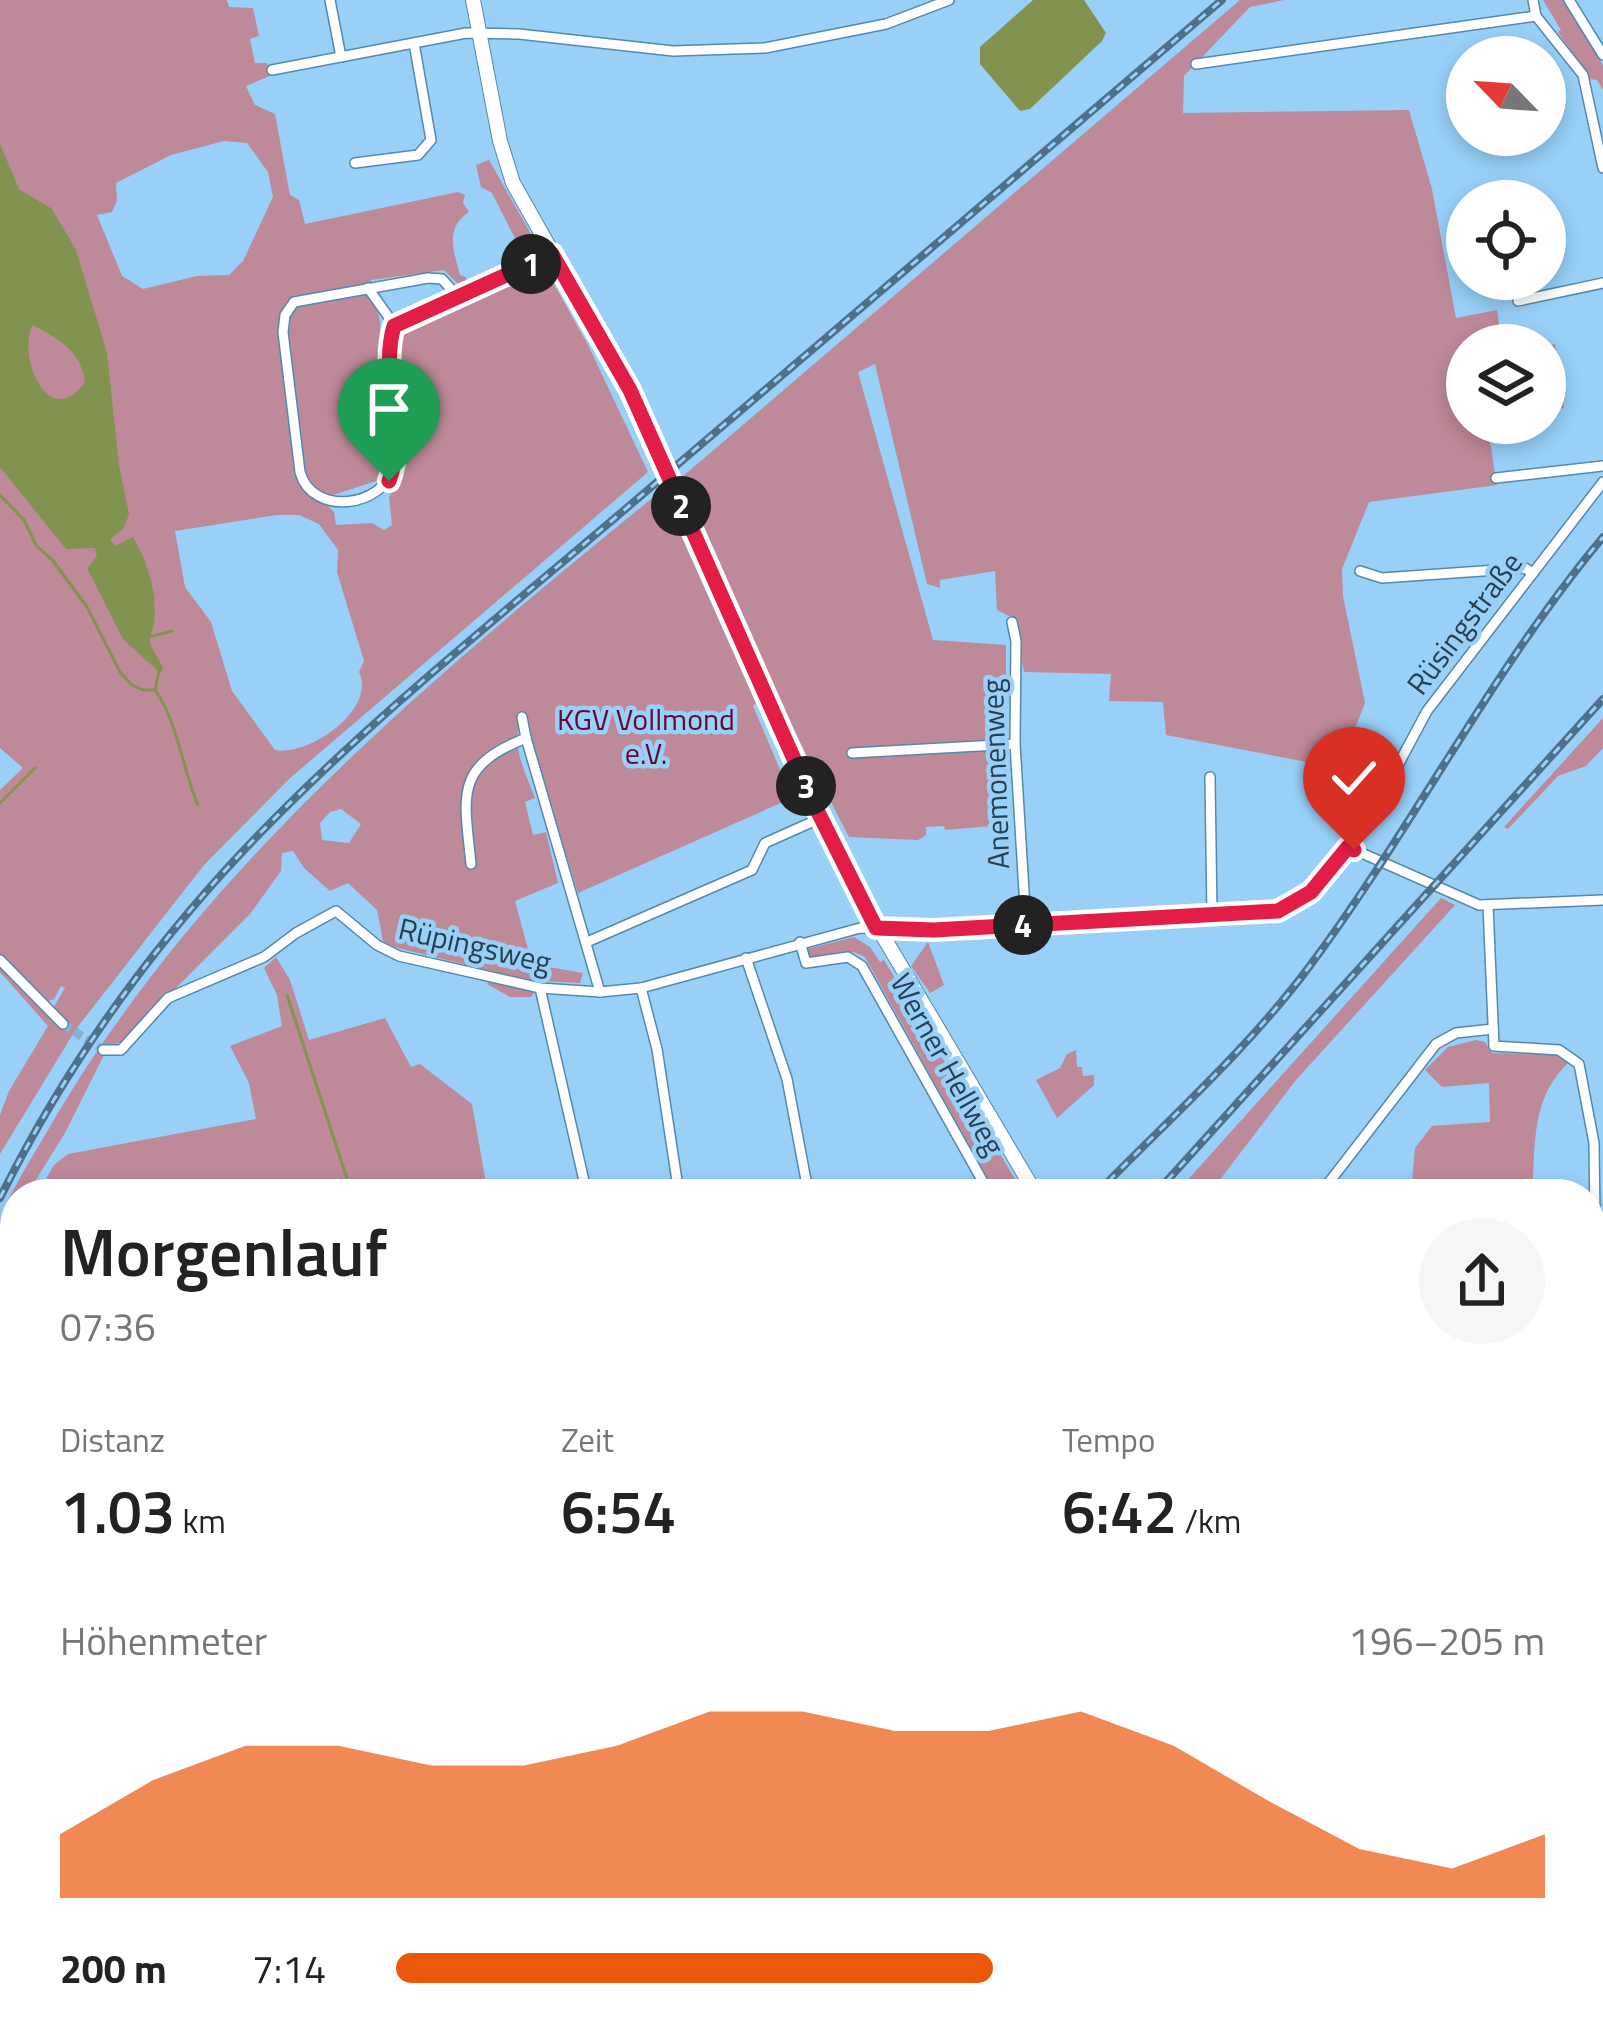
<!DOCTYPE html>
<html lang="de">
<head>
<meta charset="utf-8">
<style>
	:root { --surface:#fff; --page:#f6f6f6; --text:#222; --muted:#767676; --accent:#ea580c }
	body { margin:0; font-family:"Titillium Web",sans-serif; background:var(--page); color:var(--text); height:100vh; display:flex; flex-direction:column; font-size:45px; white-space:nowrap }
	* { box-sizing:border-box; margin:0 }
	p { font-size:39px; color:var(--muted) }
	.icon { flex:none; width:66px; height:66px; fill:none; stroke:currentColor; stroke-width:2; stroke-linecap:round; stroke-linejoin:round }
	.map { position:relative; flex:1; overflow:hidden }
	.sheet { position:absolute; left:0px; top:1179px; width:1605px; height:861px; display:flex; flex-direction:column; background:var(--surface); border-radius:48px 48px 0 0; box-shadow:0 6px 18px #0003 }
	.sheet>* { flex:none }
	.needle { width:78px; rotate:295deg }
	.controls { position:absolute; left:1446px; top:36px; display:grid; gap:24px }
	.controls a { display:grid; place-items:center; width:120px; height:120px; border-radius:50%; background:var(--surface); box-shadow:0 6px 18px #0003; font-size:60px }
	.pin { position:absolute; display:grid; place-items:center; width:102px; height:102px; color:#fff; margin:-123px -51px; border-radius:50% 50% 50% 0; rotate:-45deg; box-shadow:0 0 12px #0007 }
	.pin .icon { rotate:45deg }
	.km { position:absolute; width:60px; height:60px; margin:-30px; border-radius:50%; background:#222; color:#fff; font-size:33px; line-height:60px; text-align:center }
	.round { display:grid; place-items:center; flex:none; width:126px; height:126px; border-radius:63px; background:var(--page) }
	.summary { display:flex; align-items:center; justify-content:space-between; height:204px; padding:0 60px }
	h1 { font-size:66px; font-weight:600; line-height:90px }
	.figures { display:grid; grid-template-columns:repeat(3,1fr); gap:18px; height:204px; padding:12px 60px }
	.figures div { display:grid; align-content:center }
	.figures b { font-size:60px; font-weight:600 }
	.figures small { font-size:33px; font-weight:400 }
	.figures p { font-size:33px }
	.chart { height:336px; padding:24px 60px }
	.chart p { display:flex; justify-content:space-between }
	.chart svg { width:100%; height:216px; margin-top:12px; fill:var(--accent); opacity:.7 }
	ul { padding:0 60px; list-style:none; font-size:39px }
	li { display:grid; grid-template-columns:192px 144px 1fr; align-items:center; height:90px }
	li i { height:30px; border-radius:15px; background:var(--accent) }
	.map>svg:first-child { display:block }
</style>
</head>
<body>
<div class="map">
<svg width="1603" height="2038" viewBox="0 0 1603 2038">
	<rect width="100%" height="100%" fill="#98d0f8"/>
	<g fill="#be8998" fill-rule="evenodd">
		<path d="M0,0h227l2,7 24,1 6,28 -9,3 5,24h12l5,12 -26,11 9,19 20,9 15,81 9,5 6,24 153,-32 7,3 -2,8 6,9c-25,16 -15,40 -9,63l6,2 2,7 -8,2 -16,-16 -73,10 9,42 4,75 -7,3 2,60h6l1,7 -7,13 -58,19 13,13 2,13 36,-2 12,7 8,-5 -3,-28 14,-25 -7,-121 3,-15 10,-12 136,-56 43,77 60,127 -359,307 -85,86 -128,164 -76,125v-39l9,-24 39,-65 -48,-54v-7l52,45 13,-22 -4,-2 -7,13 -8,3 -46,-48v-164l23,-22 -23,-20zM224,141l23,2 21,29 5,25 -30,64 -14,14 -32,1 -54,13 -21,-13 -25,-61 15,-3 5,-12 -1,-17 55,-28zM277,515h22l20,9 19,26 -1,22 27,89 -5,11c18,38 -51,85 -84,78l-43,-59 -21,-69 -26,-35 -10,-56z"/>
		<path d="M1240,0h44l-34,7 -66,69 -1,37 226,-3 23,79 24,129 41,-8 5,35h-35v78h20l10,62 -128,17 -27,67 1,27 22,107 -11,28 43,17 -17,28 -214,-41 -3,-33 -54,-1 2,-27 -87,-2 -11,-54 -16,-8 -2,-39 -55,9v8l-13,-4 -52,-220 -17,8 75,268 73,5v144l-17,1 2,36 -46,4 -1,-4 -18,1v8l-8,5 -69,-3 -65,-126 -102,-234z"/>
		<path d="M1543,0h21l39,65v25l-6,-10 -7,-1 -32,-47 3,-2z"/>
		<path d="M489,160l51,90 -15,8 -33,-65 -11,-6 -5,-22z"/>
		<path d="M1555,344l9,64 -19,3v-65z"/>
		<path d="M661,491l95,212 -3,3 39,92 -214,95 -55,-176c-14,27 2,54 12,81l-10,4 8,33 13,-3 12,51 -43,18 17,63 51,9 -3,10 -38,-2 -11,16h-21l-23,-13 8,-12 -101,-25 -11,-6 -6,-31 -29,-27 -18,8 -26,-23 -11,-17 -11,2 -1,18 -31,43 -127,127 -15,6 -43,86 -38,61h-12v24l-15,33c0,-9 0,-19 0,-28 5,-25 41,-80 55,-105 150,-254 380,-443 606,-627zM341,809l20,15 -12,19 -27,-3 -2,-17 10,-11z"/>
		<path d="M1603,718v30l-17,18 -28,10 -50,53 -4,-2z"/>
		<path d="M1441,898l14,7 -159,175 -87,114h-34z"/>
		<path d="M854,937l16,10 10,15 4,-2 140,234h-24l-7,-5 -128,-232 -11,-5 -44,5 -3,-8z"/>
		<path d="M928,942l16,43 -14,8 -19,-27z"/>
		<path d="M276,957l14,23 19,60 76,-22 26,49 9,-3 52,40 16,90h-451l17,-29 14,-11 188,-35 -7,-36 -19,-37 52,-20 -5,-31 -13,-27z"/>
		<path d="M1476,1040l9,2 7,11 71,2 7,6c-40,37 -34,82 -38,133h-121l4,-46 17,-22 58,-4 -1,-39 -47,4 -17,-17 23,-23z"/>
		<path d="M1076,1050l1,17h5l1,9 11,-1v10l-37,33 -21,-38 24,-12 7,-14z"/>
		<path d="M15,1233v293l-15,-5v-249z"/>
		<path d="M1603,1559v336l-13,-1v-330z"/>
		<path d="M0,1577l15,5v85l-15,-7z"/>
		<path d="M1590,1952h13v86h-55l-14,-13h56z"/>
		<path d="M705,2025h70l1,13h-72z"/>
		<path d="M969,2025h50l21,13h-64z"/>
		<path d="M1082,2025h162l-33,12z"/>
	</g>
	<g fill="#82934f" fill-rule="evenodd">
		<path d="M1033,0h51l22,33 -4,8 -72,68 -10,2 -40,-47v-17z"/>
		<path d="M0,144l19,45 33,20 24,41 31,103 12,112 10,49 -5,14 -14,11 5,7 18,-9c15,26 25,57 21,87 -1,6 -5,13 -4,18 1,9 10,17 13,26l-3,5 -37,-34 -36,-71 10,-12 -2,-8 -29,1 -66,-82zM33,325c25,14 48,25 52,57 -36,51 -69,-26 -52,-57z"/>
	</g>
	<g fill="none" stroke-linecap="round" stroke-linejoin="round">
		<g stroke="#82934f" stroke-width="3">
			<path d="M0,495l24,25 12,25 18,17 33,45 33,65 12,13 11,5h12c23,32 27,78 43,115"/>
			<path d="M145,638l27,-7"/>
			<path d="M155,690l4,-18"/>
			<path d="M0,803l35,-35"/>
			<path d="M287,995l65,199"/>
			<path d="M1590,1764l13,-4"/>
		</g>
		<path stroke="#82b3d6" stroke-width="9" stroke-dasharray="9 4.5" stroke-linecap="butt" d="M63,1024l40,26"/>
		<defs>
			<g id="street">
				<path d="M330,0l11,57"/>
				<path d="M1533,0l3,16 47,59 20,93"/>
				<path d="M1569,0l34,55"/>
				<path d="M1196,64l340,-48"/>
				<path d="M272,70l194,-37 53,1 154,17 92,-3 121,-24 63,-24"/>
				<path d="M355,163l63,-8 13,-15 -17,-97"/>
				<path d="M368,288l27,38"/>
				<path d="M458,297l-16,-18 -14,-1 -134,24 -9,13 -2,17 17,140c12,45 85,36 94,-7l-5,-120 6,-19 157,-72"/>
				<path d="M1518,301l85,-18"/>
				<path d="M1496,478l107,-12"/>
				<path d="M1360,571l22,7 143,-10 7,5"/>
				<path d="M1012,622l4,19 -1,103 11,180"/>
				<path d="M522,717l4,21"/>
				<path d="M852,753l163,-9"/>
				<path d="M1210,777l2,138"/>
				<path d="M1348,847l131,58 124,-5"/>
				<path d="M471,864c-7,-70 -17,-97 55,-126l74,254"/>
				<path d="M1488,905l6,141 65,4 20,14 15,79 1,78 8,17"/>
				<path d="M587,942l165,-72 13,-27 56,-25"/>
				<path d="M800,942l6,21 42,-6 14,9 125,223 7,5"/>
				<path d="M746,958l41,121 21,112 -8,3"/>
				<path d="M0,960l63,64"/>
				<path d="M540,988l47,206"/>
				<path d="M641,988l16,61 22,145"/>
				<path d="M103,1050h18l47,-52 96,-41 32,-24 40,-22 41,34 22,11 141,32 60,4 41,-4 219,-60 75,2 177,-13 166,-6 25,-12 45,-52 27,-39 52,-97 176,-229"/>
				<path d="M1320,1194l116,-150 20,-11 37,-4"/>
				<path d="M1603,1281l-10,93 10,35"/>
				<path d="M1590,1426l13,-4"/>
				<path d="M1399,2025l2,13"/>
			</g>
			<g id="secondary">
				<path d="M473,0l27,141 13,42 117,207 29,67"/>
				<path d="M672,485l142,319 50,100 172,290"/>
				<path d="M1590,1551l13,-5"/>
				<path d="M1271,2025l1,13"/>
				<path d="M1288,2025l1,13"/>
			</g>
			<g id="highway">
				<path d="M0,1536l15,6"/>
				<path d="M0,1556l15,5"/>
				<path d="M1590,1918h13"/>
				<path d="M1590,1936h13"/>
				<path d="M1028,2025l24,13"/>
				<path d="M1067,2025l32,10 30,3"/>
				<path d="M1237,2038l13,-13"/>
			</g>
		</defs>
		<use href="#street" stroke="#5389ae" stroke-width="12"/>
		<use href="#secondary" stroke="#5389ae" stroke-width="16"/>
		<use href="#highway" stroke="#b37a3d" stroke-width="21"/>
		<use href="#street" stroke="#fff" stroke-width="9"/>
		<use href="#secondary" stroke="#fff" stroke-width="14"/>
		<use href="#highway" stroke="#fe9933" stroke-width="18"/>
		<defs>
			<g id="rail">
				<path d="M1096,1194c72,-74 151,-144 213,-227 104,-139 182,-296 294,-430"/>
				<path d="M1155,1194l448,-495"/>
				<path d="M0,1198c63,-127 147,-245 244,-348 120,-127 259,-236 392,-350 195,-167 391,-333 586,-500"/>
				<path d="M596,2038l7,-13"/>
				<path d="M640,2038l8,-13"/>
			</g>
		</defs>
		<use href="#rail" stroke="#4e7088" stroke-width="8"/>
		<use href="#rail" stroke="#98d0f8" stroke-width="3" stroke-dasharray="9" stroke-linecap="butt"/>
		<defs>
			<path id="secondary-bridge" d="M659,457l13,28"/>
		</defs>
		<use href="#secondary-bridge" stroke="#5389ae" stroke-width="16" stroke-linecap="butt"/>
		<use href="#secondary-bridge" stroke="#fff" stroke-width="14"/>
	</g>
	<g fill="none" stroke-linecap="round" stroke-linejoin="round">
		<defs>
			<path id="route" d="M389,481c19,-48 -10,-106 5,-155l158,-72 78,136 184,414 62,124 58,2 344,-19 33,-19 37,-45 6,3"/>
		</defs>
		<use href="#route" stroke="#fff" stroke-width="24"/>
		<use href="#route" stroke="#e11d48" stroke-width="15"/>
	</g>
	<g text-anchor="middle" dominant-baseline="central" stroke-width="9" stroke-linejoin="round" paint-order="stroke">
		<g font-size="30" fill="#283f4f" stroke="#98d0f8">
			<text transform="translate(1464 623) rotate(-53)">Rüsingstraße</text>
			<text transform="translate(995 774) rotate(-92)">Anemonenweg</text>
			<text transform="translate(475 945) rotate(13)">Rüpingsweg</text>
			<text transform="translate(948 1064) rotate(61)">Werner Hellweg</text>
		</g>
		<g font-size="30" fill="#620832" stroke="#98d0f8">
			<text x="646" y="719">KGV Vollmond<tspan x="646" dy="34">e.V.</tspan></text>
		</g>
	</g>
</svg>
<div class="controls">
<a><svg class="needle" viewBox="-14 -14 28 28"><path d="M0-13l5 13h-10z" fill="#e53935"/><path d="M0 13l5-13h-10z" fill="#767676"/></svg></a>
<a><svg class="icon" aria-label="locate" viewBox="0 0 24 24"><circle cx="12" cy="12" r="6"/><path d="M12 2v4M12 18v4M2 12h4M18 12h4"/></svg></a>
<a><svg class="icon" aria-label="layers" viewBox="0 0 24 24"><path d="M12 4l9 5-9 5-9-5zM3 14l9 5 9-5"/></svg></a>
</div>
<div class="pin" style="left:389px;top:481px;background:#1e9e55"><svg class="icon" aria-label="arrive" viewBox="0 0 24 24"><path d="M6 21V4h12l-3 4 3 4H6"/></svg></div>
<div class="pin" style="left:1354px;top:850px;background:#d93025"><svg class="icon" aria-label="check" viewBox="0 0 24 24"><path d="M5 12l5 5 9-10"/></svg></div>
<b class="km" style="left:531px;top:264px">1</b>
<b class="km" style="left:681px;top:506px">2</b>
<b class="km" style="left:806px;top:786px">3</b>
<b class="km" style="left:1023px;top:925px">4</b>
<section class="sheet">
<div class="summary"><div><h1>Morgenlauf</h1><p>07:36</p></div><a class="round"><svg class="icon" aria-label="share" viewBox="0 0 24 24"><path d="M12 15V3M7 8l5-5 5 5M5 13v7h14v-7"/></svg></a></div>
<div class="figures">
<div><p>Distanz</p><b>1.03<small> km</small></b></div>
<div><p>Zeit</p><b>6:54</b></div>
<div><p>Tempo</p><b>6:42<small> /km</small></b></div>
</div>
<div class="chart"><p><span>Höhenmeter</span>196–205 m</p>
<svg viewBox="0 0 160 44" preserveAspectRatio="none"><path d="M0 44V31L10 20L20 13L30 13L40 17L50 17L60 13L70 6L80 6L90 10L100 10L110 6L120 13L130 24L140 34L150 38L160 31V44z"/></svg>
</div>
<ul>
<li><b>200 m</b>7:14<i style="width:52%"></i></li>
</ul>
</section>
</div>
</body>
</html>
